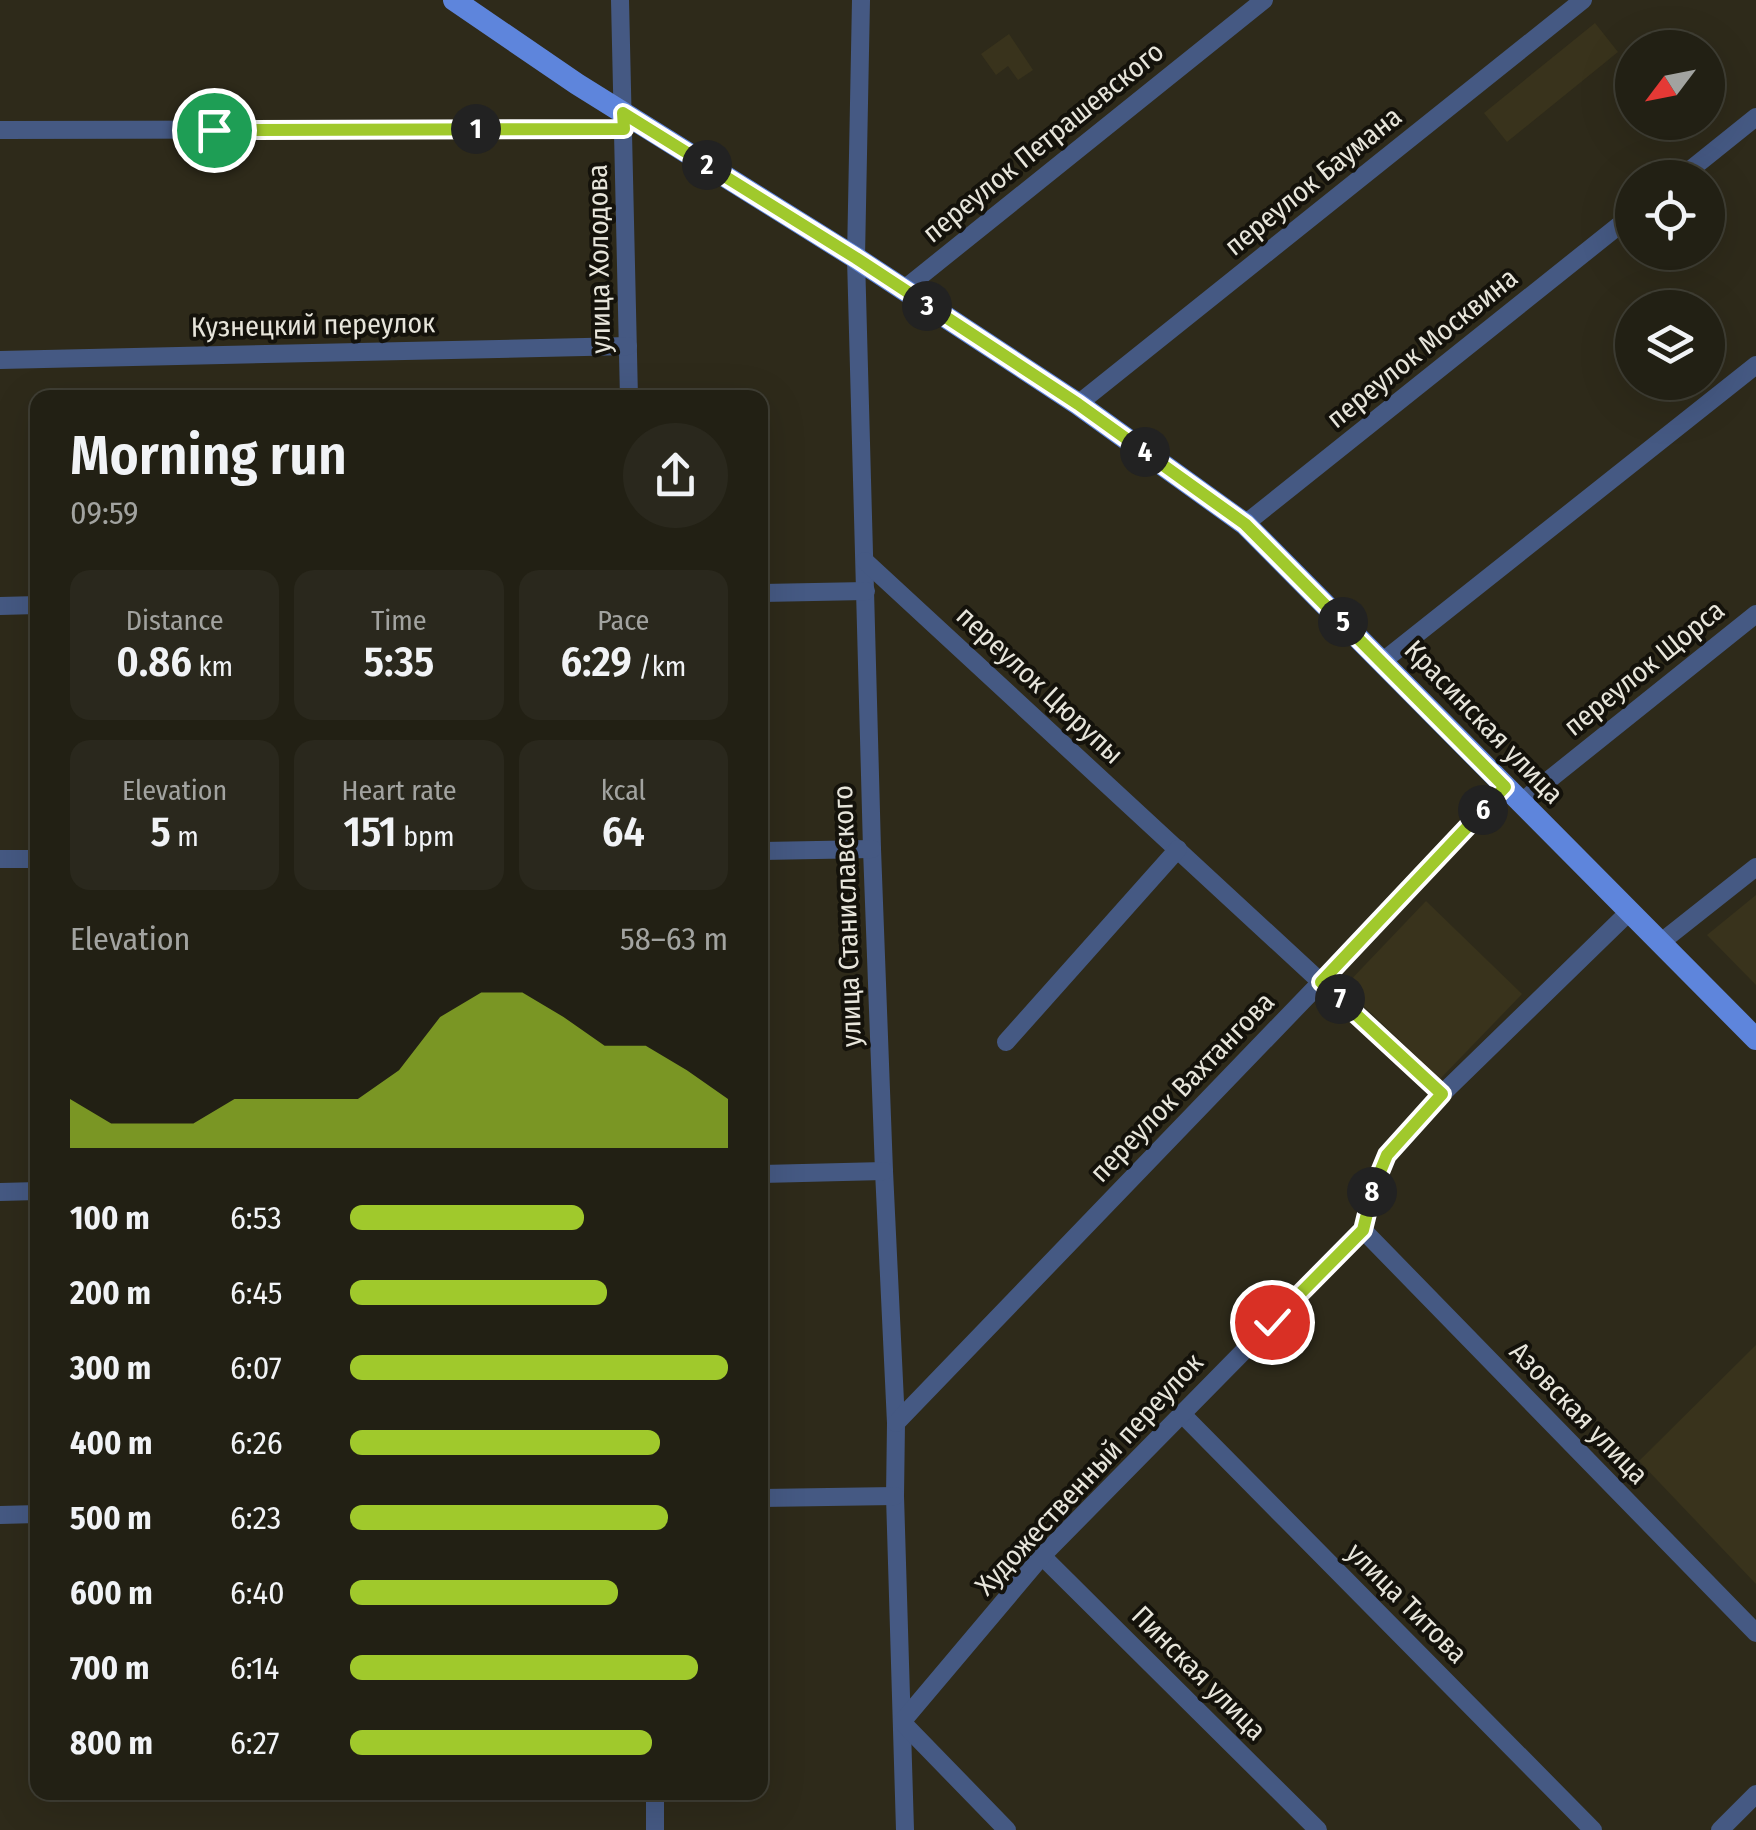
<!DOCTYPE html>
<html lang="en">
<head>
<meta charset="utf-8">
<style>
	:root { --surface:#222014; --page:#2a281d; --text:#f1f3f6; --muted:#a2a3a0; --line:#3f3e34; --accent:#a0c92c }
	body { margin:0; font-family:"Fira Sans Condensed",sans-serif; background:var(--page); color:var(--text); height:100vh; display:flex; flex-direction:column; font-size:38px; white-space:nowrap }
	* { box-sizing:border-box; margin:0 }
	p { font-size:32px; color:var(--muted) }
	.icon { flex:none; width:55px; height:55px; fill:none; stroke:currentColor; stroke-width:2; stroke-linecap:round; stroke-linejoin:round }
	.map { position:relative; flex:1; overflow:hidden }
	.side { position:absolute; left:30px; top:390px; width:738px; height:1410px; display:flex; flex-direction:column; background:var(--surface); border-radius:20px; box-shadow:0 10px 40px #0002,0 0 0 2px var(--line) }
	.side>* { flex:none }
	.needle { width:65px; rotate:238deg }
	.controls { position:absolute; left:1615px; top:30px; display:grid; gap:20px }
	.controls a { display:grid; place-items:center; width:110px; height:110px; border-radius:50%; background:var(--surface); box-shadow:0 10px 40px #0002,0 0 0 2px var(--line); font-size:50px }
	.pin { position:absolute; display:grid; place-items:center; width:85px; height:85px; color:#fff; margin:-42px; border:5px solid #fff; border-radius:50%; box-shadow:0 2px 10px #0007 }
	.km { position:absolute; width:50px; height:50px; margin:-25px; border-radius:50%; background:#222; color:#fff; font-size:28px; line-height:50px; text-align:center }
	.round { display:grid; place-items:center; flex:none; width:105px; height:105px; border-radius:52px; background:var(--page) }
	.headline { display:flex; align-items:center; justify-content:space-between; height:170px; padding:0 40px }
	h1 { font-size:55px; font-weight:600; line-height:75px }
	.stats { display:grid; grid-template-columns:repeat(3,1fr); gap:15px; height:170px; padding:10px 40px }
	.stats div { display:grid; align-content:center; border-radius:20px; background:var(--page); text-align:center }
	.stats b { font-size:42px; font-weight:600 }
	.stats small { font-size:28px; font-weight:400 }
	.stats p { font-size:28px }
	.chart { height:280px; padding:20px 40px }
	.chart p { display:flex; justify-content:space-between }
	.chart svg { width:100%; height:180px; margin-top:10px; fill:var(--accent); opacity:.7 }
	ul { padding:0 40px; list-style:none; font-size:32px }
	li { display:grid; grid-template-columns:160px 120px 1fr; align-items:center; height:75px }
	li i { height:25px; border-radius:12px; background:var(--accent) }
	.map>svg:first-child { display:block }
</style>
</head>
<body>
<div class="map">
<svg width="1756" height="1830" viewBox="0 0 1756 1830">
	<rect width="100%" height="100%" fill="#2e2a1a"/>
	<g fill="#39331c">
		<path d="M1595,23l23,29 -111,90 -23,-29z"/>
		<path d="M1009,34l24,36 -15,10 -10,-14 -12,9 -15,-21z"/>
		<path d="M1756,895v90l-49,-50z"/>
		<path d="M1426,901l96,93 -82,85 -96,-92z"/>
		<path d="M1756,1345v239l-117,-123z"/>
	</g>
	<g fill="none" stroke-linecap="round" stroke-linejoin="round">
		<g stroke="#455983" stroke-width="18">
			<path d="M620,0l9,398"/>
			<path d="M861,0l-5,258 16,591 12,322 12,252 -1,73 10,334"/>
			<path d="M0,130l624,-1"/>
			<path d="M1680,178l76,-61"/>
			<path d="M903,290l361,-290"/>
			<path d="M0,360l628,-14"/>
			<path d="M1078,404l505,-404"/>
			<path d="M1245,524l387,-309"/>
			<path d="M865,561l577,533"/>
			<path d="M760,593l106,-2"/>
			<path d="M0,606l38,-1"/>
			<path d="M1383,661l373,-296"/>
			<path d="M1520,803l236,-189"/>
			<path d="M760,851l112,-2"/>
			<path d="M0,859h38"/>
			<path d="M1660,943l96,-76"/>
			<path d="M1006,1042l172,-193"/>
			<path d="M760,1174l124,-3"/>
			<path d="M0,1192l38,-1"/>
			<path d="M1363,1230l393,403"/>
			<path d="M1182,1414l411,416"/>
			<path d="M896,1423l425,-441 184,-195"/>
			<path d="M760,1498l135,-2"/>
			<path d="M0,1515l38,-1"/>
			<path d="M1042,1556l276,274"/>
			<path d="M655,1792v38"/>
			<path d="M1007,1830l-105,-108 140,-166 321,-326 10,-41 14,-34 55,-61 187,-182"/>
			<path d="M1720,1830l36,-36"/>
		</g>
		<path stroke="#5e85dc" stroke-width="22" d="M454,0l123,84 279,174 222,146 167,120 511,515"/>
	</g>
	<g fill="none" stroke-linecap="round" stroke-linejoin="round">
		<defs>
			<path id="route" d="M214,130l410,-1 -1,-16 233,145 222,146 167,120 260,263 -184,195 121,112 -55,61 -14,34 -10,41 -91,92"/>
		</defs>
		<use href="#route" stroke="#fff" stroke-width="20"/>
		<use href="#route" stroke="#a0c92c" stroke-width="12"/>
	</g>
	<g text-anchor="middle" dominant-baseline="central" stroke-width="8" stroke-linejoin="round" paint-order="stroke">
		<g font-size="28" fill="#e7e5db" stroke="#14120b">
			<text transform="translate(1043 142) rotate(-39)">переулок Петрашевского</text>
			<text transform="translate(1313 181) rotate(-39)">переулок Баумана</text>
			<text transform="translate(599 259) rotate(-91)">улица Холодова</text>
			<text transform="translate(313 325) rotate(-1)">Кузнецкий переулок</text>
			<text transform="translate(1422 348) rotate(-39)">переулок Москвина</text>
			<text transform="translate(1644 668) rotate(-39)">переулок Щорса</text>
			<text transform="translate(1040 685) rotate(43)">переулок Цюрупы</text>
			<text transform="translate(1484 722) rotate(46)">Красинская улица</text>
			<text transform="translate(847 916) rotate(-92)">улица Станиславского</text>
			<text transform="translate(1182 1087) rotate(-46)">переулок Вахтангова</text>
			<text transform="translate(1579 1413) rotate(46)">Азовская улица</text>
			<text transform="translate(1089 1474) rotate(-47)">Художественный переулок</text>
			<text transform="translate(1407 1603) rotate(45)">улица Титова</text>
			<text transform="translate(1199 1673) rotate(45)">Пинская улица</text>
		</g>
	</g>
</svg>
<div class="controls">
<a><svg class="needle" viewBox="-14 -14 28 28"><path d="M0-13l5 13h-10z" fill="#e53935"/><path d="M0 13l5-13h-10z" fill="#a2a3a0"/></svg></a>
<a><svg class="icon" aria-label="locate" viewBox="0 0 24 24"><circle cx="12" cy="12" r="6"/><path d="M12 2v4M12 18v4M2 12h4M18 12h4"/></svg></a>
<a><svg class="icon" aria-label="layers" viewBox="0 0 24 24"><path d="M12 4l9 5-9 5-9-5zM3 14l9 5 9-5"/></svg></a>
</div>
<div class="pin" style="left:214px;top:130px;background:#1e9e55"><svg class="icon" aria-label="arrive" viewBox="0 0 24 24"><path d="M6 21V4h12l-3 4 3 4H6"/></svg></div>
<div class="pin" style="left:1272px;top:1322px;background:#d93025"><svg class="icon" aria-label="check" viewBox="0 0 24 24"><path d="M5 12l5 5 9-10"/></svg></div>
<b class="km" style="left:476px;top:129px">1</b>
<b class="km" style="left:707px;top:165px">2</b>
<b class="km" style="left:927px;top:306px">3</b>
<b class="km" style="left:1145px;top:452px">4</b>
<b class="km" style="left:1343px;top:622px">5</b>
<b class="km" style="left:1483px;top:810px">6</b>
<b class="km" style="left:1340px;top:999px">7</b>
<b class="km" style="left:1372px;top:1192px">8</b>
<section class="side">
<div class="headline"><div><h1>Morning run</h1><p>09:59</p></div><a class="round"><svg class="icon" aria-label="share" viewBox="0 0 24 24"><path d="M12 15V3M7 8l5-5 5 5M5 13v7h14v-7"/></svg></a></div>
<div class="stats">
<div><p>Distance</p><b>0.86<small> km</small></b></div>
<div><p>Time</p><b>5:35</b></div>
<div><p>Pace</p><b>6:29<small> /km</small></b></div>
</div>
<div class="stats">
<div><p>Elevation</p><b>5<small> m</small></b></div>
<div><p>Heart rate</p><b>151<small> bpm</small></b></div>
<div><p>kcal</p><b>64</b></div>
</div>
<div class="chart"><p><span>Elevation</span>58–63 m</p>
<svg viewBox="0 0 160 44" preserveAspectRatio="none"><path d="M0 44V32L10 38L20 38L30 38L40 32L50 32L60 32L70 32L80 25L90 12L100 6L110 6L120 12L130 19L140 19L150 25L160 32V44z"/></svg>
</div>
<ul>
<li><b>100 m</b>6:53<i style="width:62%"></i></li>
<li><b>200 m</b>6:45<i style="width:68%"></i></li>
<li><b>300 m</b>6:07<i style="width:100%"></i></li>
<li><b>400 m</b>6:26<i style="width:82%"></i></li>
<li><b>500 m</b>6:23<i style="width:84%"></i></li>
<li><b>600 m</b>6:40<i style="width:71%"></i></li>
<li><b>700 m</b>6:14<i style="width:92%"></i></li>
<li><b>800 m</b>6:27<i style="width:80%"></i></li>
</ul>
</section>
</div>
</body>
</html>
